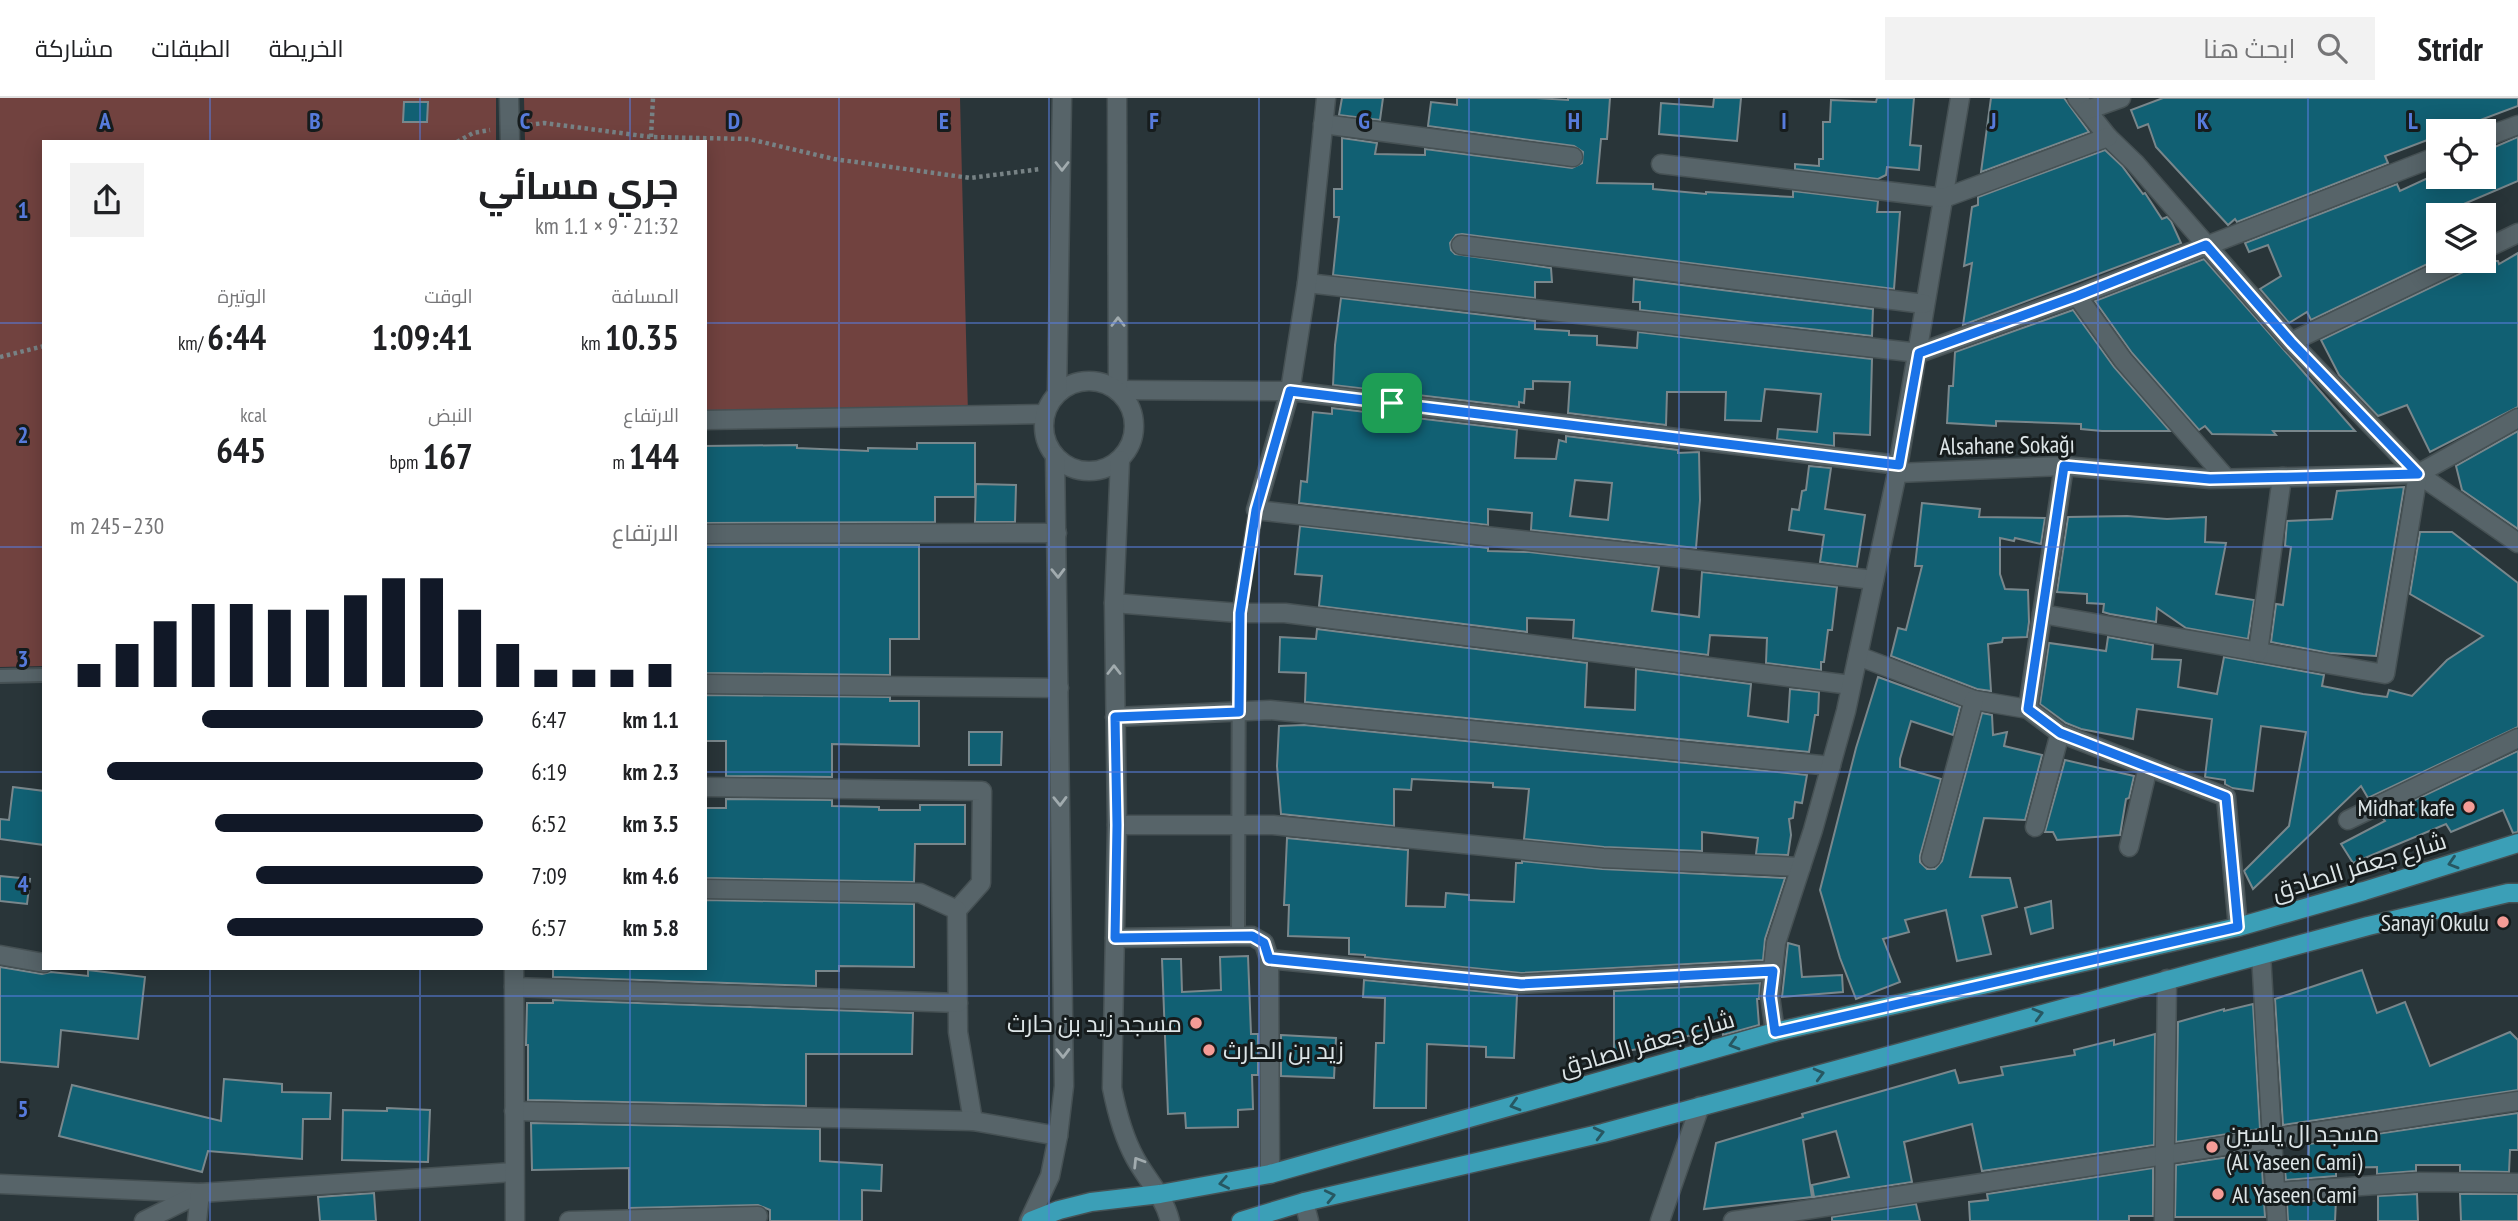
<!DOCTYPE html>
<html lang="ar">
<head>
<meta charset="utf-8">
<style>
	:root { --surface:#fff; --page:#f2f2f2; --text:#202124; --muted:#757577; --line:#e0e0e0; --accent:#111827 }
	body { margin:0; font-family:"PT Sans Narrow",Cairo,sans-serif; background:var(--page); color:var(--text); direction:rtl; height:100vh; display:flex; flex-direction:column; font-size:26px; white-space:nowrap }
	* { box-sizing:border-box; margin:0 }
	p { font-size:23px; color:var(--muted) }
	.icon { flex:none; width:38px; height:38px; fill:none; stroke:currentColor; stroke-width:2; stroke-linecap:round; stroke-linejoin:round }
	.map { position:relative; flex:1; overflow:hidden; direction:ltr }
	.side { position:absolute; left:42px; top:42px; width:665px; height:830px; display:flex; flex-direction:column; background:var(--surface); border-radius:0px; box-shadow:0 4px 18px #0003; direction:rtl }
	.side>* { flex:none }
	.tools { position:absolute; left:2426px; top:21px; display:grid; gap:14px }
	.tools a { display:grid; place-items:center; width:70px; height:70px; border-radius:0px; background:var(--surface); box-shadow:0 4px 18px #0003; font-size:35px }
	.pin { position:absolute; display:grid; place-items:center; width:60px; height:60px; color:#fff; margin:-30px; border-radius:14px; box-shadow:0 4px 10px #0006 }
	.round { display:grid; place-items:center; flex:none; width:74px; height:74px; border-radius:0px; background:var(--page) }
	.head { display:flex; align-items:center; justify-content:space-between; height:119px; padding:0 28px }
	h1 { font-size:38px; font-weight:700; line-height:52px }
	.figures { display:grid; grid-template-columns:repeat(3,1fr); gap:10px; height:119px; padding:7px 28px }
	.figures div { display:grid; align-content:center }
	.figures b { font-size:35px; font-weight:700 }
	.figures small { font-size:19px; font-weight:400 }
	.figures p { font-size:19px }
	.chart { height:196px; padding:14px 28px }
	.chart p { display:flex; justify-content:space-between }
	.chart svg { width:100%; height:126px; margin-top:7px; stroke:var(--accent); stroke-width:6 }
	ul { padding:0 28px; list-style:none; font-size:23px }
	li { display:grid; grid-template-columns:112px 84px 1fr; align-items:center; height:52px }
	li i { height:18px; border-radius:9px; background:var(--accent) }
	header { display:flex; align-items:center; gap:42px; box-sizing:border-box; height:98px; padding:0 35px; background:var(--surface); border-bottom:2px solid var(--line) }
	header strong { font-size:33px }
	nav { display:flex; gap:38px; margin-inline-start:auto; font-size:24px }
	.search { width:490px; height:63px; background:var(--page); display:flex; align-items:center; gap:18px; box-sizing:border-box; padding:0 24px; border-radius:0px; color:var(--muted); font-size:26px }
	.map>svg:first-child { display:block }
</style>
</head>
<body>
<header>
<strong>Stridr</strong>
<div class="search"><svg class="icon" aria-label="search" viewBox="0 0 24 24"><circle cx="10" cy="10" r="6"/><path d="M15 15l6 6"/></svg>ابحث هنا</div>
<nav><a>الخريطة</a><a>الطبقات</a><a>مشاركة</a></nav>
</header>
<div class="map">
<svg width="2518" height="1123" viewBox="0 0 2518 1123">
	<rect width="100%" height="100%" fill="#293539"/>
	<g fill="#71423f">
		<path d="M0,0h496v44h-452v524l-44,1z"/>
		<path d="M524,0h436l8,316 -263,-2v-270h-180z"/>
	</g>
	<g fill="#116073" stroke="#79878c" stroke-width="2" fill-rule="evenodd">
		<path d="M1342,0h41l-3,22 -41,-5z"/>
		<path d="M1457,0h79l32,2v-2h42l-3,41h-6l-4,44 56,1v5l53,5v-2l87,5v-6l85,10 -1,11h23l-6,77 -432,-55 -6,1 -6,8 1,7 4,4 96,14 1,14h-17v16l-202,-23 6,-58h-5v-28h8v-51l35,5 -2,11 50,1v-6l147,19 10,-5 1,-11 -9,-6 -146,-20 3,-24 26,3z"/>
		<path d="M1714,0h27l-4,43 -78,-7 2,-31 52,4z"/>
		<path d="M1877,0h37l-4,47 11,1 -2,24 -32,-3 -1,8 -8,4 -83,-10v-5l24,2v-7h4v-37h7l1,-22 45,2z"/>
		<path d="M1991,0h73l25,34 -108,40z"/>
		<path d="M2163,0h355v8l-67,25h-13v5l-53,20 3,7 -151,59 -2,-3 -7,6 -72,-78 -8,-23 -10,4 -7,-18z"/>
		<path d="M404,4h24l-1,20h-24z"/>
		<path d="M2518,39v44l-80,34v44l-127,61 -4,-8 -18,11 -29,-34 21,-13 -13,-31 -19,7 -4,-9 152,-59 3,7 30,-14h53v-25z"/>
		<path d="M2105,52l17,16 21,28 2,-1 17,26 5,-2 4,4 10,22 -218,82 9,-62 -8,3 8,-59 6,-2v-8z"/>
		<path d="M2518,155v154l-88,45 -23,-47 -29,11 -39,-41 -18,-35 144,-69 16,-10h17l1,3z"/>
		<path d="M2204,161l96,109 55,63h-82l3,4 -64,-1 -7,-8 -6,4 -67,-77 -37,-52z"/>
		<path d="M1634,181l239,30 -1,27 -232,-26v-8h-7z"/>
		<path d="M1341,200l194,23v8l34,2v4l28,1v9l40,3 1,-16 234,27 -2,76 -36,-2v13l-57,-7 1,-10 39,3 4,-38 -43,-4 -13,-1 -4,32 -36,-1 1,-28h-59l-1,33 -98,-12 2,-31 -37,-1v8h-8l-1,14 -5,-1v5l-186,-22 2,-40z"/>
		<path d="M2073,212l41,57 56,64h-68l-21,-2v-5l-85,-3v5l-49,-3 2,-37h4l2,-34z"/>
		<path d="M1332,310l185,22 -2,28 41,1 3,-19 7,2v-6l112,14v3l21,-1 1,48 -4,48 -165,-18 1,-17 -44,-4v16l-189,-22 2,-22 6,1 6,-70 19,2zM1575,382l37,3 -4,37 -38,-4z"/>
		<path d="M2518,333v98l-56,-39 -6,-24z"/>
		<path d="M917,345h58v54h-40v25l-230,1v-77l92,-1v3l71,3v-3l49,1z"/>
		<path d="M1809,368l22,2 -6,41 40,6 -8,52 -37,-5 4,-27 -35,-5 3,-21 7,1 3,-19 4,-1z"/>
		<path d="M976,386l40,1 -1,37h-40z"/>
		<path d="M2404,389l-28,169 -47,-3 -58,-11 5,-38 7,1 8,-58 -6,-1 2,-25 45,-2 5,-28z"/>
		<path d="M1922,405l58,6 -1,8 66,1 -4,26 -26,-6 -1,3 -14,-3v36l5,15 23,1 1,32 -2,15 -24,1 -1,4 -14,2 3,47 -14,-2 -86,-33 7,-28 8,2 16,-64h-7z"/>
		<path d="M2127,418l40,3 39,-2 -1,25 21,1 -10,51 38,6 -6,39 -62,-11 -29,-20 -1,14 -46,-8 -7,-2 1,-8 -17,-1v-9l-30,-2 11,-75z"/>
		<path d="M1300,428l188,22v3l41,1 130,15 -7,44 47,6 3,-45 135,15 -5,43h-4l-4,32h-3v8l-55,-7 1,-25 -57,-3 -2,20 -135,-17 1,-18 -47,-2v14l-208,-26 3,-30 -27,-2z"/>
		<path d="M2420,434h32l66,51v144l-150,71 -7,-12 -108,103 -9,-18 45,-45 17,-94 -45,-6 -8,65 -21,-3 -7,-4v-4l-20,-3 7,-58 -75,-10 -4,30 -52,-10 -15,-6 -26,-19 9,-61 57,8 2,-14 45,8 -1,14 29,1 -3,27 39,7 7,-37 100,18 -2,11 41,8 24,3 2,-7 23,6 35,-36 36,-24 -73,-42z"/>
		<path d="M705,447h214v94h-29v36l-185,-2z"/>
		<path d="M1317,531l270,34 -2,44 50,3 1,-41 115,15 -3,32 40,6 2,-33 29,3 -1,23h-3l-6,37 -504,-50 1,-29 -27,-1 1,-35 36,2z"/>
		<path d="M1878,579l82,30 -7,28 -42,-14 -11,38v8l41,12 -21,77v6l7,7h8l7,-8 40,-148 10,2 1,20 14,-3 -3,14 38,9 -17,65 -41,-2 -14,59 40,1 7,29 -35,9 9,38 -34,7 -11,-51 -41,10 4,12 -26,7 17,43 -44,17 -16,-41 -20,-68 36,-142z"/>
		<path d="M705,597l185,2v4h29v45l-87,-2v33l-106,-1v-35h-21z"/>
		<path d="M1304,627l503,50 -5,28 -7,-1 -2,16 -4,1 2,16 -3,20 -32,-1 2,-16 -56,-6v19l-98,-4 -80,-8 5,-50 -36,-2v-4l-81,-4 -1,11 -17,-1v37l-113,-12 -4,-48 2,-40z"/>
		<path d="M969,634h33l-1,33h-32z"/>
		<path d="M2518,653v81l-5,1 -10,-23 -52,22 -5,-8 -93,39 -12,-19 44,-23 -4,-5z"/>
		<path d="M2065,662l69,16 -5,22 -3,1 -6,36 -63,5 -4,-8h-8z"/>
		<path d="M13,689l31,4v54l-44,-6v-20l9,1z"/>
		<path d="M726,701l106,1v6l47,1v3h41v-5h45v39h-50l-1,38 -209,-4v-70h21z"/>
		<path d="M1287,740l121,12 -2,56 39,1 1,-14 23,2v5l45,2 2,-39h6v-2l80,8 183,9 -20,61 -2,21 -242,13 -156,-16v-2l-16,-1v-16l-61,-2 1,-31h-5z"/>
		<path d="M0,778l30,3 -3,25 -27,-3z"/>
		<path d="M705,802l209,4v63l-75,-1v5h-23v15l-263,-9v-9h152z"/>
		<path d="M2051,803l2,27 -22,6 -6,-26z"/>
		<path d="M1788,845l11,3 3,31 40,-2 1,17 -61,5z"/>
		<path d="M1248,858l3,78h7v41h-6l1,34 -15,1v17l-52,1 -1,-15 -17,1 -6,-155h19l1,33 39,-2 -1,-33z"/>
		<path d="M0,869l42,7 9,-2 37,4v-6l57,7 -7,62 -77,-9 -3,37 -58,-5z"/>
		<path d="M2362,872l15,43 28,-11 25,64 80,-34 8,8v50l-235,35 -8,-126z"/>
		<path d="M1364,882l153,15 -3,63 -28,-1v-10l-59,-3 -1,64h-52l2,-65h8l1,-45 -22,-1z"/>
		<path d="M1760,885l-1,16h-2l2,26 -36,10 -1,-7 -60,14 1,3 -49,8v-62z"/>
		<path d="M553,902l360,13 -1,41h-106v52l-278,-6v-55h-2l1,-42h26z"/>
		<path d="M2253,906l7,125 -84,13 2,-120 46,-13v2z"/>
		<path d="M2155,936l-1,111 -172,26 -10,-47 -68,18 8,40 -98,15 -2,-12 37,-8 -13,-46 -33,9 9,57 -108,12 12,-66 87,-26 -1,-3 153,-44 4,13 44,-8 -2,-8 74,-12 -1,-5 40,-10v5z"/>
		<path d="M1281,937l55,3 -2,40 -53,-2z"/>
		<path d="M224,981l58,5v8l49,1 -1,26h-27l-1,40 -94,-8 -6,21 -143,-36 13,-51 149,36z"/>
		<path d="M387,1010l43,2 -2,52 -86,-2 1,-50 44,1z"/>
		<path d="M2518,1015v37h-8l-1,22 -49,-1v-6h-44v6l-39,3v-7l-41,1v8l-50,4 -1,-9h23l1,-27z"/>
		<path d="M531,1025l289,6v32l62,4 -1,26 -19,-1v31h-92v-11l-12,-5 -129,3v-40l-97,2z"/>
		<path d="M2261,1054l4,65h-90l1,-52z"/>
		<path d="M2153,1070v48h-24v5h-159l-1,-19 19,-2 -1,-6z"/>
		<path d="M374,1095l2,28h-56l-2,-24z"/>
		<path d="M2417,1096l1,27h-40v-25z"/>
		<path d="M2460,1096h58v27h-57z"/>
		<path d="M2336,1101l-1,22h-47l-1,-18z"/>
		<path d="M1916,1106l4,17h-88v-4z"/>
	</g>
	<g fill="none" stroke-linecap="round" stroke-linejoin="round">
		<defs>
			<g id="service">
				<path d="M0,578l44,-1"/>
				<path d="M1238,838l1,-323 17,-103"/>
			</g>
			<path id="pedestrian" d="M2276,1094l144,-10 98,1"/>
			<g id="minor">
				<path d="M1960,0l-63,375 167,-7 146,13 208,-5 100,69"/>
				<path d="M2077,0l31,39 27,26 156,179 127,132"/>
				<path d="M2087,12l34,-12"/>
				<path d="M1323,26l250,33"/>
				<path d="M2483,40l35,-13"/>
				<path d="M1661,66l283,34 164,-61"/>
				<path d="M1461,147l463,59"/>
				<path d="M2483,152l35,-17"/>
				<path d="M1307,185l612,70 158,-57 361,-140"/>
				<path d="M2077,198l46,64 102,117"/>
				<path d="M2291,244l169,-81"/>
				<path d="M1118,292l172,1 17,-108 19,-185"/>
				<path d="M705,322l340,-6"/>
				<path d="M2418,376l100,-56"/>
				<path d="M705,436l352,-1"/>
				<path d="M1874,482l-618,-70 34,-119 609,74"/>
				<path d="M1114,505l125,10h46l566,72"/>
				<path d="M2042,516l343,60 33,-200"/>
				<path d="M2258,554l24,-175"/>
				<path d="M1858,558l116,44 54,9 32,24 166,64 12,130"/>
				<path d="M705,586l354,4"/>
				<path d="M2028,611l36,-243"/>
				<path d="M1115,619l155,-7 561,56"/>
				<path d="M705,689l277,4 -1,92 -24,27"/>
				<path d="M2348,722l170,-82"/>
				<path d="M1117,727h156l330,33 198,9"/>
				<path d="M2035,729l25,-94"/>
				<path d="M2129,749l19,-80"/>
				<path d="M1931,760l43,-158"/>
				<path d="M705,791l215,4 37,17 1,122 15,89"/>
				<path d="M1115,840l137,-2 12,7 5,16"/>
				<path d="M0,857l44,8"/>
				<path d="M2261,857l16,266"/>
				<path d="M514,889l444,16"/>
				<path d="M1775,934l-5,-36 6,-53 37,-113 33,-119 51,-238"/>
				<path d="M514,1013l459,10 85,15"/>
				<path d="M1270,1076l-1,-215 252,25 252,-13"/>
				<path d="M0,1086l200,9 314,-21"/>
				<path d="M1304,1104l5,19"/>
				<path d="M144,1123l52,-26"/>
				<path d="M197,1123l3,-28"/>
				<path d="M569,1123l189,-5"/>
				<path d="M1660,1123l40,-115"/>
				<path d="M1733,1123l785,-120"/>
				<path d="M2164,1123l3,-242"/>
			</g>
			<g id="tertiary">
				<path d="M509,0l1,44"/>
				<path d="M514,870l1,253"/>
			</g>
			<g id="secondary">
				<path d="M1117,0l1,292"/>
				<circle cx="1089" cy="328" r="45"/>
				<path d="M1057,295l5,-295"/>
				<path d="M1120,362l-6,143 3,222 -5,263c5,25 11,48 23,70 12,22 29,38 35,63"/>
				<path d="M1029,1123l21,-45 8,-40 6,-50 -9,-630"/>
			</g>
			<g id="primary">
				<path d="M1031,1123l28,-11 32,-8 69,-8 110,-20 505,-142 463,-105 126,-36 154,-48"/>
				<path d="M1241,1123l63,-19 299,-69 765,-207 140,-33h10"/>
			</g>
		</defs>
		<use href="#service" stroke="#465154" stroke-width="16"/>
		<use href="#pedestrian" stroke="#465154" stroke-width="21"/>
		<use href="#minor" stroke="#465154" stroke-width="21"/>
		<use href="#tertiary" stroke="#465154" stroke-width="21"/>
		<use href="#secondary" stroke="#465154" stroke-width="21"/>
		<use href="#primary" stroke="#465154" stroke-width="21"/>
		<g stroke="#778285" stroke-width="4.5" stroke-dasharray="3.5 3.5" stroke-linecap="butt">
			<path d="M529,27l15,-2 107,14 98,2 85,20 136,19 71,-9"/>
			<path d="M651,39l2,-39"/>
			<path d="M457,44l16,-9 17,-3"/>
			<path d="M0,259l44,-11"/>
		</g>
		<use href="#service" stroke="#576469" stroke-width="12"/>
		<use href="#pedestrian" stroke="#576469" stroke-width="18"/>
		<use href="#minor" stroke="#576469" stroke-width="18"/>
		<use href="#tertiary" stroke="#576469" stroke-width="18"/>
		<use href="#secondary" stroke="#576469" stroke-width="18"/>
		<use href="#primary" stroke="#3b9fb7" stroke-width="18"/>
	</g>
	<defs><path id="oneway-chevron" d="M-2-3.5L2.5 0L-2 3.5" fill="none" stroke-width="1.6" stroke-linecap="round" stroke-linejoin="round" transform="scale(1.75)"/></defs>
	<g stroke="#a1abae">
		<use href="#oneway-chevron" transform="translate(1062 68) rotate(90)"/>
		<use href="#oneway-chevron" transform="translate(1118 224) rotate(-90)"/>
		<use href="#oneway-chevron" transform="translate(1058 475) rotate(89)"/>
		<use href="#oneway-chevron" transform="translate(1114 572) rotate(-90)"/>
		<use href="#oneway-chevron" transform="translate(1060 703) rotate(89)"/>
		<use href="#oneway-chevron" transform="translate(1063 955) rotate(89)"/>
		<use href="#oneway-chevron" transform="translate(1138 1064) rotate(-122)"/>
	</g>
	<g stroke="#275762">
		<use href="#oneway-chevron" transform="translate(2453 765) rotate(163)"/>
		<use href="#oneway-chevron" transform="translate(2038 916) rotate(-15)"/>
		<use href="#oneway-chevron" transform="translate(1734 946) rotate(164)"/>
		<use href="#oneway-chevron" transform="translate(1819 976) rotate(-15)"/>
		<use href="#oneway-chevron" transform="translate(1515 1007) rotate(164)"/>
		<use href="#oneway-chevron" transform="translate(1599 1035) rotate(-14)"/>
		<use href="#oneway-chevron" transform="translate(1224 1085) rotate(169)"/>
		<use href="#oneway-chevron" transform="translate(1330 1098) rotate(-13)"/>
	</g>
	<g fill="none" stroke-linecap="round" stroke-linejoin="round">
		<defs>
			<path id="route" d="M2206,147l85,97 127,132 -208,5 -146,-13 -36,243 32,24 166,64 12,130 -463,105 -5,-36 3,-25 -252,13 -252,-25 -5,-16 -12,-7 -137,2 2,-113 -2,-108 124,-5 1,-99 16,-103 34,-119 609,74 20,-112 158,-57z"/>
		</defs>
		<use href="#route" stroke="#fff" stroke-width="14"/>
		<use href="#route" stroke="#1a73e8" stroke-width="9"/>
	</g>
	<path fill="none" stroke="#577bdc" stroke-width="2" stroke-opacity="0.55" d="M210,0v44M420,0v44M630,0v44M839,0v1123M1049,0v1123M1259,0v1123M1469,0v1123M1679,0v1123M1888,0v1123M2098,0v1123M2308,0v1123M0,225h44M705,225h1813M0,449h44M705,449h1813M0,674h44M705,674h1813M210,870v253M420,870v253M630,870v253M0,898h2518"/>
	<g fill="#f59c96" stroke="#161c1d" stroke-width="2.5">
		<circle cx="2469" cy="709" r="7"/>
		<circle cx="2503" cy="824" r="7"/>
		<circle cx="1196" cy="925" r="7"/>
		<circle cx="1209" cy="952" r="7"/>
		<circle cx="2212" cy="1049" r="7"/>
		<circle cx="2218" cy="1096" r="7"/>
	</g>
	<g text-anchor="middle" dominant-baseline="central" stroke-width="6" stroke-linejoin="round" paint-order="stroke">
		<g font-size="24" fill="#dde5e7" stroke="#161c1d">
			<text transform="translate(2007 347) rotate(-1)">Alsahane Sokağı</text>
			<text transform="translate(2359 768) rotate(-17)">شارع جعفر الصادق</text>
			<text transform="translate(1647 945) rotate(-16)">شارع جعفر الصادق</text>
		</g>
		<g font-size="24" fill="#dde5e7" stroke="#161c1d" text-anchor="end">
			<text x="2455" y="709">Midhat kafe</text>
			<text x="2489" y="824">Sanayi Okulu</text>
			<text x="1182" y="925">مسجد زيد بن حارث</text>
			<text x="1223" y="952" text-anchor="start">زيد بن الحارث</text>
			<text x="2226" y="1035" text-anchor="start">مسجد ال ياسين<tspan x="2226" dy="28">(Al Yaseen Cami)</tspan></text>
			<text x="2232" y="1096" text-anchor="start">Al Yaseen Cami</text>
		</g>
	</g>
	<g font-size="23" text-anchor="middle" font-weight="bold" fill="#577bdc" stroke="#161c1d" stroke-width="6" stroke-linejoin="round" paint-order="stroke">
		<text x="105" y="31">A</text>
		<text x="315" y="31">B</text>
		<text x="525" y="31">C</text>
		<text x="734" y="31">D</text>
		<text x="944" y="31">E</text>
		<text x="1154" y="31">F</text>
		<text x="1364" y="31">G</text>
		<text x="1574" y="31">H</text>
		<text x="1784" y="31">I</text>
		<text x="1993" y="31">J</text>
		<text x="2203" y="31">K</text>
		<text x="2413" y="31">L</text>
		<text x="23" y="120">1</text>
		<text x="23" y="345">2</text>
		<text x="23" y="569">3</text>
		<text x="23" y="794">4</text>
		<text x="23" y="1019">5</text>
	</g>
</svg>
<div class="tools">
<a><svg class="icon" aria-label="locate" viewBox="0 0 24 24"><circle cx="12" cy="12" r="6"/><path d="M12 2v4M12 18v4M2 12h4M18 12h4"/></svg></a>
<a><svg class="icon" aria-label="layers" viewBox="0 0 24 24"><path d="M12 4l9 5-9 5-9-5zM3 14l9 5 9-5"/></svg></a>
</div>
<div class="pin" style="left:1392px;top:305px;background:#1e9e55"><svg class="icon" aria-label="arrive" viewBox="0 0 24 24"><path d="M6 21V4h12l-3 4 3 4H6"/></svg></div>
<section class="side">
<div class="head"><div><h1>جري مسائي</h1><p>21:32 · 9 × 1.1 km</p></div><a class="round"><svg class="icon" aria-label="share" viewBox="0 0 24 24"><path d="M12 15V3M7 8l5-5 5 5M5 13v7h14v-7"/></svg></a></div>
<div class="figures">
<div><p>المسافة</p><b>10.35<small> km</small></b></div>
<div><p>الوقت</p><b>1:09:41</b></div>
<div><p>الوتيرة</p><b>6:44<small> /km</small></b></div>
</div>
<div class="figures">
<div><p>الارتفاع</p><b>144<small> m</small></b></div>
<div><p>النبض</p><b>167<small> bpm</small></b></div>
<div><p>kcal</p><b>645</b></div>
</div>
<div class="chart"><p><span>الارتفاع</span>230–245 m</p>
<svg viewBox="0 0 160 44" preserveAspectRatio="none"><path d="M5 44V36M15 44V29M25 44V21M35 44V15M45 44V15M55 44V17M65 44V17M75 44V12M85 44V6M95 44V6M105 44V17M115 44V29M125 44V38M135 44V38M145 44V38M155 44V36"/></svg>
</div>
<ul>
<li><b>1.1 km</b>6:47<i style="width:68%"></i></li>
<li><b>2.3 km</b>6:19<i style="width:91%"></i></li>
<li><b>3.5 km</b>6:52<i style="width:65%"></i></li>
<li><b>4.6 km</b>7:09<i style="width:55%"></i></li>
<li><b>5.8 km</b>6:57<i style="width:62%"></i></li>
</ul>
</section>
</div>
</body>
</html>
